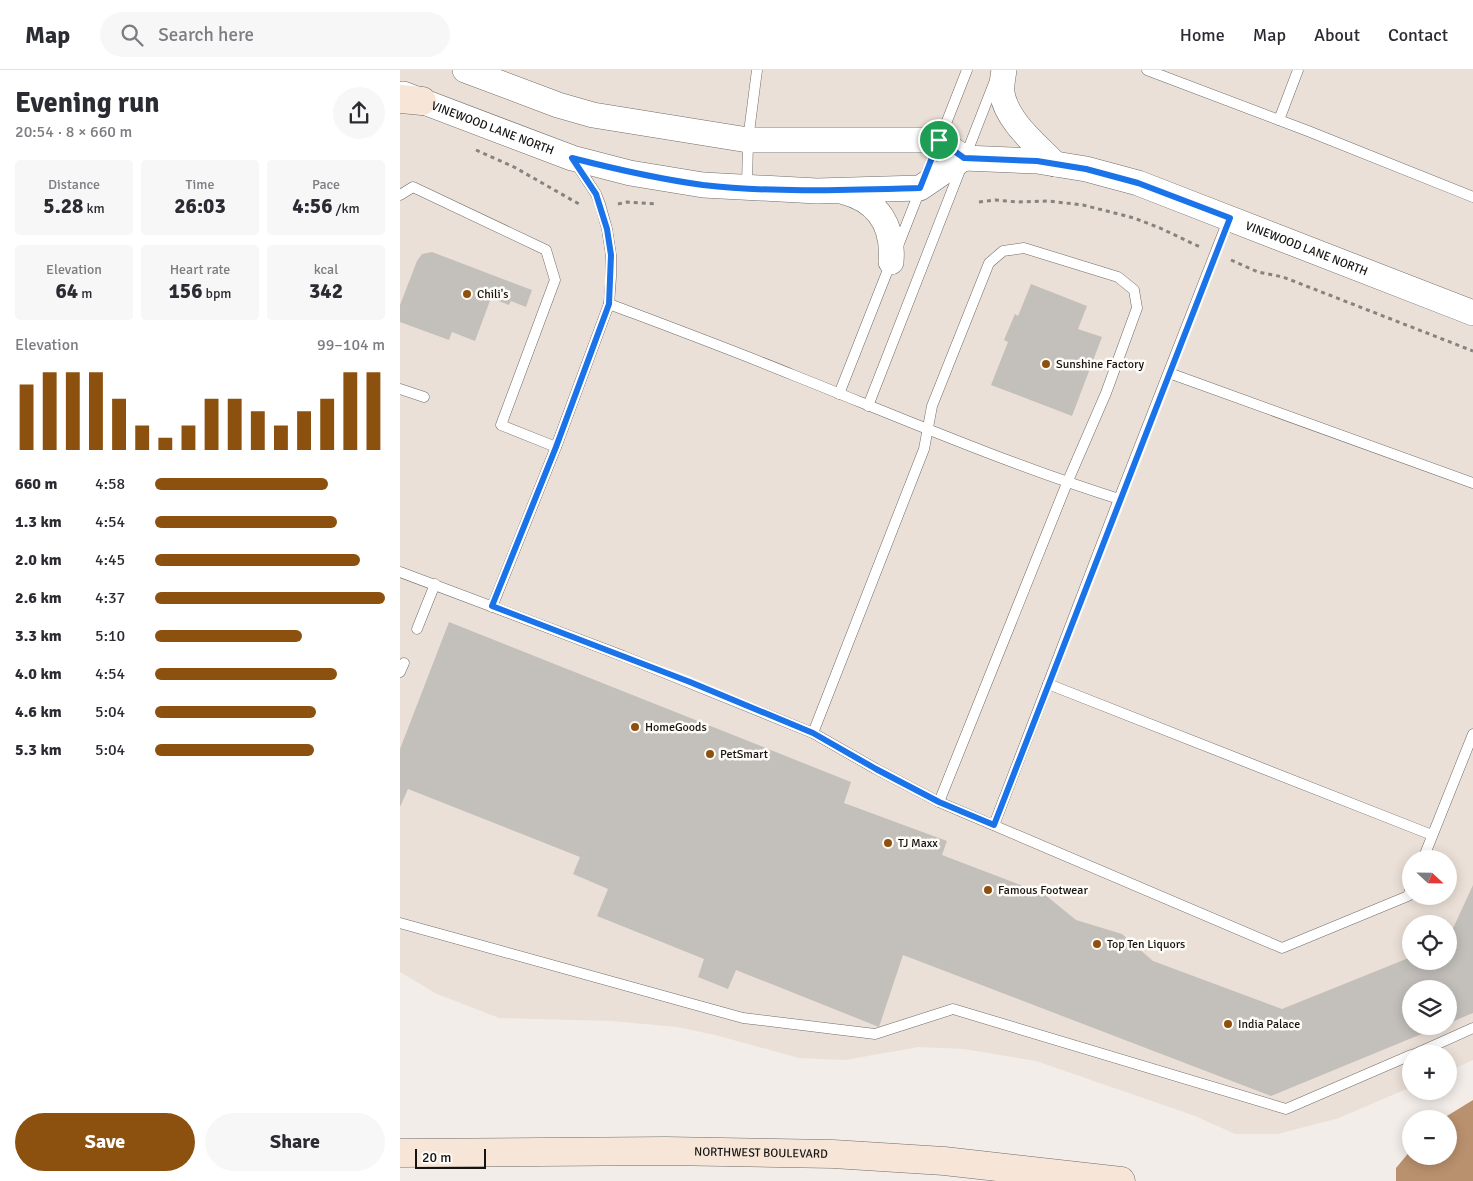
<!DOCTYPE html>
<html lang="en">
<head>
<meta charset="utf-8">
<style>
	:root { --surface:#fff; --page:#f7f7f7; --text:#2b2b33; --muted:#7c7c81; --line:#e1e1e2; --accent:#8d510f }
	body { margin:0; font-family:Signika,sans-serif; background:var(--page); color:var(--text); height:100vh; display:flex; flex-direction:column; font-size:19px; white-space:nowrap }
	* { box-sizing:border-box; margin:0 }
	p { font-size:16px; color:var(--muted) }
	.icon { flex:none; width:28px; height:28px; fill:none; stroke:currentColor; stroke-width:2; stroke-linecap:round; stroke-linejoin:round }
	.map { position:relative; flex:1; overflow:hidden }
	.details { display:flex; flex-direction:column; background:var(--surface); width:400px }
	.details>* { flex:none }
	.needle { width:32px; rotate:112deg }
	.tools { position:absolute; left:1002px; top:780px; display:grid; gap:10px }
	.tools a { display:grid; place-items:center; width:55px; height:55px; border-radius:50%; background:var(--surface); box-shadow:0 2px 12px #0003; font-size:25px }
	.scale { position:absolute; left:15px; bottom:12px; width:71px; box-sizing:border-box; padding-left:5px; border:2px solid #151412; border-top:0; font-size:14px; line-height:18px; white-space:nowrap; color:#151412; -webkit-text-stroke:4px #fffbf7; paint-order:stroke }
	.pin { position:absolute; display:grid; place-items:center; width:42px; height:42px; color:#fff; margin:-21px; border:2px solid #fff; border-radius:50%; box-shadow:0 1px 5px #0007 }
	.round { display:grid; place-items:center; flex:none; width:52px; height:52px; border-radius:26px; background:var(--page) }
	.head { display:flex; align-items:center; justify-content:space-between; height:85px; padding:0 15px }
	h1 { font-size:28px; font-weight:700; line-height:38px }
	.stats { display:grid; grid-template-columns:repeat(3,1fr); gap:8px; height:85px; padding:5px 15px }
	.stats div { display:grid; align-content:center; border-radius:5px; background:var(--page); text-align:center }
	.stats b { font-size:21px; font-weight:700 }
	.stats small { font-size:14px; font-weight:400 }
	.stats p { font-size:14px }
	.chart { height:140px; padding:10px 15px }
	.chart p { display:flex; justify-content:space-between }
	.chart svg { width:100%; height:90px; margin-top:5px; stroke:var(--accent); stroke-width:6 }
	.primary-button { display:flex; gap:10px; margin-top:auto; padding:10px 15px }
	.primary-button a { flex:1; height:58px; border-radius:30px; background:var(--accent); color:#fff; font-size:20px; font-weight:700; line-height:58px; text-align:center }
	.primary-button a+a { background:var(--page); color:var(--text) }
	ul { padding:0 15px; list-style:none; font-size:16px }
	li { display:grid; grid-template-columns:80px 60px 1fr; align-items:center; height:38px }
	li i { height:12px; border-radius:6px; background:var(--accent) }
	header { display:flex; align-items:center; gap:30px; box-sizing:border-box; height:70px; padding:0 25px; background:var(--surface); border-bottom:1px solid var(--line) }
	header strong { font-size:24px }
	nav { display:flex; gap:28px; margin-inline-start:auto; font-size:18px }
	.search { width:350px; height:45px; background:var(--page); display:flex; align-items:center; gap:12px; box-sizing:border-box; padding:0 18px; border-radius:28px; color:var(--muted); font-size:19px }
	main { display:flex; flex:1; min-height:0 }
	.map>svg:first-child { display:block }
</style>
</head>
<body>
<header>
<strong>Map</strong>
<div class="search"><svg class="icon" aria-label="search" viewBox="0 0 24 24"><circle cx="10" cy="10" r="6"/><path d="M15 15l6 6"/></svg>Search here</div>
<nav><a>Home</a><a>Map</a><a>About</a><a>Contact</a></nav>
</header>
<main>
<section class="details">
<div class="head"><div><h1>Evening run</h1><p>20:54 · 8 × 660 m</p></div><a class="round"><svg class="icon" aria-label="share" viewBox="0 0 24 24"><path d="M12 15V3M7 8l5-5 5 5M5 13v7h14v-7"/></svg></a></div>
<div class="stats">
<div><p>Distance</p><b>5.28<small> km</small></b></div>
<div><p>Time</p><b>26:03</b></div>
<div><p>Pace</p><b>4:56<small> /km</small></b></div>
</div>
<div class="stats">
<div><p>Elevation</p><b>64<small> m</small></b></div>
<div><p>Heart rate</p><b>156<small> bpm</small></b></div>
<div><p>kcal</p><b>342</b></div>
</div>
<div class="chart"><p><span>Elevation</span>99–104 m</p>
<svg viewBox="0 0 160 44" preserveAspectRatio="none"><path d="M5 44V12M15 44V6M25 44V6M35 44V6M45 44V19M55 44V32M65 44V38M75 44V32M85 44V19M95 44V19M105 44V25M115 44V32M125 44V25M135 44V19M145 44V6M155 44V6"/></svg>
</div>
<ul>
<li><b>660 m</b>4:58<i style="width:75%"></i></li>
<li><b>1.3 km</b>4:54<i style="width:79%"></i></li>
<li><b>2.0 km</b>4:45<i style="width:89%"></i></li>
<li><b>2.6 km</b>4:37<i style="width:100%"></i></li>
<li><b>3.3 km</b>5:10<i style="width:64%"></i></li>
<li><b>4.0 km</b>4:54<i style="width:79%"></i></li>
<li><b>4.6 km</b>5:04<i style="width:70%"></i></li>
<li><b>5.3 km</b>5:04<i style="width:69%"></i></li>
</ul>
<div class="primary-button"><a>Save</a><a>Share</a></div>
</section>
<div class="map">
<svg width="1073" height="1111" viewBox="0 0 1073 1111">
	<rect width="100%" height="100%" fill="#f2ede9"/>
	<path fill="#ebe0d7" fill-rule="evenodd" d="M0,0h1073v990l-24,11v-17h-38v33l-72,31 -61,16h-43l-40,-18 -159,-55 -72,-12 -45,-2 -74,13 -46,-2 -84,-23 -38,-8 -66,-6 -112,-3 -62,-24 -37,-22zM1011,789h38v37h-38zM1011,854h38v37h-38zM1011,919h38v37h-38z"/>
	<path fill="#ba916e" d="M1073,1030v81h-77v-13l15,-18v6h38v-37h-7z"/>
	<g fill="#c3bfbb">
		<path d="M32,182l100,38 -6,17 -15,-6 -2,4 -18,-7 -16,43 -23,-9 -3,8 -49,-18v-17l17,-44 5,-7z"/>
		<path d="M631,214l56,22 -9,23 24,8 -30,79 -81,-31 17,-43 -4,-2 11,-26 3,2z"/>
		<path d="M49,552l402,160 -7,21 103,38 -5,14 102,39 32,26 46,14 31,27 129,48 129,-52v4h38v-24l24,-52v128l-24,10v-34h-38v37h30l-170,70 -368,-141 -24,72 -143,-57 -8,19 -30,-12 6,-18 -107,-43 11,-27 -35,-15 7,-17 -172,-68 -8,18v-58z"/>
	</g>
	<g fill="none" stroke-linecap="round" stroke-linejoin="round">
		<defs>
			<g id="service">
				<path d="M747,0l161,61 165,66"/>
				<path d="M879,50l19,-50"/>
				<path d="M347,117l1,-47 9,-70"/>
				<path d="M0,125l13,-8 133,63 9,30 -54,145 55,22 53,-143 2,-27v-22l-4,-26 -7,-25 -4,-10 -21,-32"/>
				<path d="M498,176l69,-176"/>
				<path d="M209,234c61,23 123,46 184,71 108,43 215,89 326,124l110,-281"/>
				<path d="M769,303l304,110"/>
				<path d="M0,319l24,8"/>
				<path d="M439,324l52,-132"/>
				<path d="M468,336l126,-323"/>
				<path d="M0,502l223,84 190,77 63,36 63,33 343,146 126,-52 3,-8"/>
				<path d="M92,537l64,-160"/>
				<path d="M17,559l18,-45"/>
				<path d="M0,602l4,-9"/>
				<path d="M648,614l384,151"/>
				<path d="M413,663l111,-284 8,-43 57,-143 14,-12 21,-3 94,29 16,13 3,18 -31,85 -39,90 -128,319"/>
				<path d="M594,755l125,-326"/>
				<path d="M1023,789l50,-125"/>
				<path d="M0,853l343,95 132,16 78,-25 333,100 125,-54"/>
				<path d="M1015,984l58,-26"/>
			</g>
			<g id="tertiary">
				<path id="s1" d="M65,0l93,35 35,10 155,25h191l25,18 73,3 49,8 52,14 335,130"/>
				<path d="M604,0c-1,7 -3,16 -2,23 5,29 34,51 53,71"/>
				<path id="s2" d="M3,24l169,64 58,15 73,12 114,6 103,-3 44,-30"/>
				<path d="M444,122c35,9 50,35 47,70"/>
			</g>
			<g id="secondary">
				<path d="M0,29l22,2"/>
				<path id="s3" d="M0,1083l266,-2 167,3 111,7 177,20"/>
			</g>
		</defs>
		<use href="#service" stroke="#706c69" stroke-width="11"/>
		<use href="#tertiary" stroke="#706c69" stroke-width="26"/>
		<use href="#secondary" stroke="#706c69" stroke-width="29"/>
		<g stroke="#868380" stroke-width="3" stroke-dasharray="4 4" stroke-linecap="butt">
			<path d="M76,80l38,17 65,37h3"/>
			<path d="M579,132l16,-2 23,2 30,-1 35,4 51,13 26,10 40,19"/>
			<path d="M218,134l9,-2 29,2"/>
			<path d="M831,190l27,12 25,5 190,74"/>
		</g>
		<use href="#service" stroke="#fff" stroke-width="10"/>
		<use href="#tertiary" stroke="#fff" stroke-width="25"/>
		<use href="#secondary" stroke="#f7e6d7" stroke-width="28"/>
	</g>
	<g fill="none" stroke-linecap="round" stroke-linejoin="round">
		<defs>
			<path id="route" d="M539,70l25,18 73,3 49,8 52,14 92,35 -236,607 -55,-23 -63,-33 -63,-36 -123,-51 -198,-76 64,-159 53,-143 2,-49 -4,-26 -11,-35 -24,-36c43,11 87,21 131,27 72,8 145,5 217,3z"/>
		</defs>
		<use href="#route" stroke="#fff" stroke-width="10"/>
		<use href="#route" stroke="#1a73e8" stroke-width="6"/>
	</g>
	<g fill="#8d510f" stroke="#fffbf7" stroke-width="2">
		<circle cx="67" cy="224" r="5"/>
		<circle cx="646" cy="294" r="5"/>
		<circle cx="235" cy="657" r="5"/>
		<circle cx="310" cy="684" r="5"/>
		<circle cx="488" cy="773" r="5"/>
		<circle cx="588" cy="820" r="5"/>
		<circle cx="697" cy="874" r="5"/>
		<circle cx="828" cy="954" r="5"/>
	</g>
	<g text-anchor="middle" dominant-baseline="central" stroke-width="5" stroke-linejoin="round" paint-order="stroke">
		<g font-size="12" fill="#151412" stroke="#fffbf7">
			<text stroke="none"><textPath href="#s2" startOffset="96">VINEWOOD LANE NORTH</textPath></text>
			<text stroke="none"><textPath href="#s1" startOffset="872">VINEWOOD LANE NORTH</textPath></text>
			<text stroke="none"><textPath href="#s3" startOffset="361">NORTHWEST BOULEVARD</textPath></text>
		</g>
		<g font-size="12" fill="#151412" stroke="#fffbf7" text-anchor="start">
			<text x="77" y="224">Chili's</text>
			<text x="656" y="294">Sunshine Factory</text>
			<text x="245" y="657">HomeGoods</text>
			<text x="320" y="684">PetSmart</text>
			<text x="498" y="773">TJ Maxx</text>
			<text x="598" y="820">Famous Footwear</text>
			<text x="707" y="874">Top Ten Liquors</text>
			<text x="838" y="954">India Palace</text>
		</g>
	</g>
</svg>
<div class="tools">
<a><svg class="needle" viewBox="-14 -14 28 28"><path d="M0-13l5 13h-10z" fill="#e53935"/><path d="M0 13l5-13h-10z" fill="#7c7c81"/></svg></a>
<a><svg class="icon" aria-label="locate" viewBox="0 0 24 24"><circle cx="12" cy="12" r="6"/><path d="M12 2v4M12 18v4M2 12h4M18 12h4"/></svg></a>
<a><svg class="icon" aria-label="layers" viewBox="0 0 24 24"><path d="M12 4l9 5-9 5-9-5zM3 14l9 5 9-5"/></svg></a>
<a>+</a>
<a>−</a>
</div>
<div class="scale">20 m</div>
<div class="pin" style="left:539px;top:70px;background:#1e9e55"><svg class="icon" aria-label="arrive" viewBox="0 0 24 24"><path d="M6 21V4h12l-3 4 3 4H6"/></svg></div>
</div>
</main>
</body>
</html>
